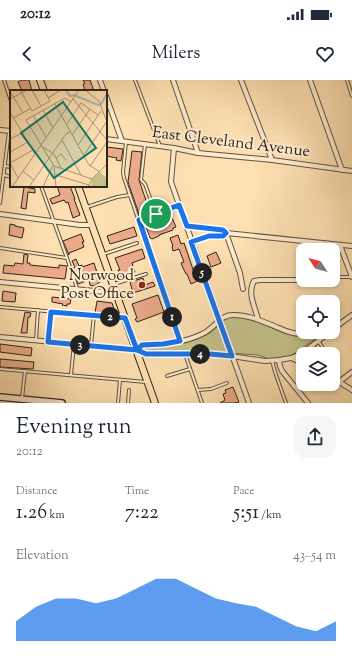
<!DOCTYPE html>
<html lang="en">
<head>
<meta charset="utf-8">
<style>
	:root { --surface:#fff; --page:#f6f6f7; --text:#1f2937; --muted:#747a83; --accent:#1a73e8 }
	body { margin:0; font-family:"Sorts Mill Goudy",serif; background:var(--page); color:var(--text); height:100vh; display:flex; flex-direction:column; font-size:15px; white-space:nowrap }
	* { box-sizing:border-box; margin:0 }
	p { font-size:13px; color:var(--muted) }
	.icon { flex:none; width:22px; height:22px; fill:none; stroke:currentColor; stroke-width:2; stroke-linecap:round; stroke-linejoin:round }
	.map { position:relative; height:323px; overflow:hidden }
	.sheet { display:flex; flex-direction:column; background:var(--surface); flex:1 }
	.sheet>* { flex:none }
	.needle { width:26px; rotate:306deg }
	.tools { position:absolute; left:296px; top:163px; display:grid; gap:8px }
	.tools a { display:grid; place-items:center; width:44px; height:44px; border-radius:8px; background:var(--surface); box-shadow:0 2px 6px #0003; font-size:20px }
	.pin { position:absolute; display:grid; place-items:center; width:34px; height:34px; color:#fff; margin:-17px; border:2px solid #fff; border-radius:50%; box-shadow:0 1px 4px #0007 }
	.km { position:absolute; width:20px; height:20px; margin:-10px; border-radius:50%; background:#222; color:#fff; font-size:11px; line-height:20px; text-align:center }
	.round { display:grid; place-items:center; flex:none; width:42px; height:42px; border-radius:12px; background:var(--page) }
	.overview { display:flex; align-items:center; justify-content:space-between; height:68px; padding:0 16px }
	h1 { font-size:22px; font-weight:600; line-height:30px }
	.metrics { display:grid; grid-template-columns:repeat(3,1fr); gap:6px; height:68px; padding:4px 16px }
	.metrics div { display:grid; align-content:center }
	.metrics b { font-size:20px; font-weight:600 }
	.metrics small { font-size:11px; font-weight:400 }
	.metrics p { font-size:11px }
	.chart { height:112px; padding:8px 16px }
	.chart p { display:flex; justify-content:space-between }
	.chart svg { width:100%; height:72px; margin-top:4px; fill:var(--accent); opacity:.7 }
	.status { display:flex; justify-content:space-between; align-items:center; height:28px; padding:0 20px; background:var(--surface); direction:ltr }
	.status svg { height:11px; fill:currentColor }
	header { display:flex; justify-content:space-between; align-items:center; height:52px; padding:0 16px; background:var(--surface); font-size:18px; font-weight:600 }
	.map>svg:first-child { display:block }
</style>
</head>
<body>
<div class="status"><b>20:12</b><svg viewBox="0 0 49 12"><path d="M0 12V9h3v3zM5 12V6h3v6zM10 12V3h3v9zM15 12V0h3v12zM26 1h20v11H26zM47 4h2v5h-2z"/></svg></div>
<header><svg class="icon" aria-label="back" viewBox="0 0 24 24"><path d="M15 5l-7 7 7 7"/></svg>Milers<svg class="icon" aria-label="heart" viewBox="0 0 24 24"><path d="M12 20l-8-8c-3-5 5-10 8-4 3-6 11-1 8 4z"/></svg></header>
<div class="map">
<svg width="352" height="323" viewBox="0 0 352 323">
	<rect width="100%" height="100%" fill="#fddfb1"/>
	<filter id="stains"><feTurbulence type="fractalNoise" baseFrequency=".005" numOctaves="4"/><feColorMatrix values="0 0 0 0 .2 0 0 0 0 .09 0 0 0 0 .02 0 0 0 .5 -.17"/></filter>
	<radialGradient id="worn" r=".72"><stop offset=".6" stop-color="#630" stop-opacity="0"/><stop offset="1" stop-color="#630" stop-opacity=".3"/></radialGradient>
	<path fill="#c3c189" stroke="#787252" d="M228,237h12l16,4 28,12 12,3 21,-4 2,4 -34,24 -11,1 -16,-6 -48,-3h-64l-2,-5c23,-2 48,-2 67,-15 7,-5 10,-11 17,-15z"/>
	<g fill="#ebab8a" stroke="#2d241b">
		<path d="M22,0h7l3,11h-10l-4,-9z"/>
		<path d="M83,0h7l4,11h-9l-2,-7 2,-1z"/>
		<path d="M106,67l17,2 -2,12 -5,-1 1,-2 -11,-2z"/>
		<path d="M132,71l10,1 -3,28 11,32 -10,5 -12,-35z"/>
		<path d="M57,106h13l5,13h-1l6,16 -7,3 -5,-16 -2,1 -2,-3 -12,4 -2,-5 10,-4z"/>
		<path d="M24,107l11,2v4l-7,-1 -2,17 -5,-1z"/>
		<path d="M169,138l1,1 2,-1 4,9 -3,1v2l-14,5v1l-7,3 -1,-1h-1l-4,-11 1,-1v-1z"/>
		<path d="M10,144l5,1v1l9,2 -2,10 -13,-3z"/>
		<path d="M134,147l3,9 -27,8 -3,-8z"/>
		<path d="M81,154l3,8h-2l2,5 -15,6v2l-6,-14z"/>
		<path d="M178,155l3,9 3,-1 13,38 -6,3 -4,-10h-1l-3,-6 -2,-5 3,-1 -5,-13 -6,2 -1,-4 1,-1 -3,-8z"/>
		<path d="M142,169l3,9 -13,5 3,9 -14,5 -3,-7h2l-5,-12z"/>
		<path d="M216,172l5,11 -10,4 -4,-11z"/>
		<path d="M24,174l4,1 -1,8h3v2l29,3v-3l8,1 -2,13 -62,-6 1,-8 10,1 1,-3 8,1z"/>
		<path d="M76,179l3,7 3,-1v2l12,-4 6,19 -6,4 -4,-1 -1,-5 -11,4 -5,-16 2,-1 -3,-6z"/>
		<path d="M143,198l2,7 8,-3 2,4 -22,7 -3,-11z"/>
		<path d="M3,211l13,2 -1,9 -13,-1z"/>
		<path d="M158,215l6,17 -27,10 -2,-3 2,-1 -5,-14z"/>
		<path d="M52,217l19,2 -1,5h-3v2l-5,-1 1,-1 -11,-2z"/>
		<path d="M97,221l15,2 4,12 -21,-2z"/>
		<path d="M25,232l6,1 -1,4h-2l-1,16h-6z"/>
		<path d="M0,264l32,4 -1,8 -31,-4z"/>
		<path d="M0,279l34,3 -1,7 -33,-2z"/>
		<path d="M233,307l6,15 -5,1h-14l5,-3 -2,-6 3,-1 -1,-3z"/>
	</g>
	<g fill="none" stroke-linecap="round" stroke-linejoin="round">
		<defs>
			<g id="lane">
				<path d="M4,0l7,21"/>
				<path d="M135,0l25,66"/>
				<path d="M347,0l5,16"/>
				<path d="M126,62l-3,30 1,6 56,163"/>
				<path d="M145,64l-4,36 4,4 11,30"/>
				<path d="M5,86l6,1"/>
				<path d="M4,95l7,2"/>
				<path d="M41,106l26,72 10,30"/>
				<path d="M0,123l9,-72"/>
				<path d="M87,127l30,-10 13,-2"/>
				<path d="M139,140l39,-14"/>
				<path d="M0,168l67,10"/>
				<path d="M104,174l33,-11"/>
				<path d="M333,197h19"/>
				<path d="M114,204l32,-10"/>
				<path d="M0,227l124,11"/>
				<path d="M36,259l2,-29"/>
				<path d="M48,261l3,-29"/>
				<path d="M319,262l8,12"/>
				<path d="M91,265l3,-30"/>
				<path d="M185,274l17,49"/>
				<path d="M272,281l4,14 10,28"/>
				<path d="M0,289l146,13"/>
				<path d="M71,295l3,-31"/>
				<path d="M167,296l23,-7"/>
				<path d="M198,310l13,-1 16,-6"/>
				<path d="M22,318l3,-27"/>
				<path d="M118,323l2,-23"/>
				<path d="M128,323l1,-13"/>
			</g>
			<g id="street">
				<path d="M100,0l4,11"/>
				<path d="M173,0l25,73"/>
				<path d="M241,0l31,80"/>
				<path d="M310,0l32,90"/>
				<path d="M106,16l16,45"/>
				<path d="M0,50l11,1"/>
				<path d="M106,59l68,9 24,5 74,7 80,11"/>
				<path d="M174,68l-3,34 78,221"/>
				<path d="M0,134l80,11h12"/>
				<path d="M187,146l36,4 3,3 14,40 3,16"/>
				<path d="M191,162l18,-6h14l3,-3 126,13"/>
				<path d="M340,165l12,32"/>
				<path d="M0,202l116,11"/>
				<path d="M258,239c-3,-12 -11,-26 -4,-38l6,-1h42"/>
				<path d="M333,249l19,-14"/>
				<path d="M0,257l137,13 9,4h72l47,7 14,-1 12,-2 10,-4 29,-22"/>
				<path d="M137,270l5,-5c20,0 42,-2 60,-11 12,-5 18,-19 30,-19 16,-1 32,7 47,13 4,2 9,4 14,5 8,2 16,0 24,-1"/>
				<path d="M291,278l12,5"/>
				<path d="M279,280l1,6 2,5 26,32"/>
				<path d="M333,298l19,12"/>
				<path d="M339,302l13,-10"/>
			</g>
			<path id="secondary" d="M0,317l62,6"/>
			<g id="primary">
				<path d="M40,0l4,11"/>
				<path d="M78,106l77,217"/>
			</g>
		</defs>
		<use href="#lane" stroke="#615340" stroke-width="4"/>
		<use href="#street" stroke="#615340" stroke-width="6"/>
		<use href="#secondary" stroke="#2d241b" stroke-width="8"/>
		<use href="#primary" stroke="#2d241b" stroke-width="8"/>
		<use href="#lane" stroke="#feeacc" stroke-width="2"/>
		<use href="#street" stroke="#feeacc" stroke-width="4"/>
		<use href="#secondary" stroke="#feeacc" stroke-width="5.5"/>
		<use href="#primary" stroke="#fddfb1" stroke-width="6"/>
	</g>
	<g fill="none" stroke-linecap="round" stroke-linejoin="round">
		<defs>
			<path id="route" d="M156,134l-17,6 41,121 -17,3 -21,1 -5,5 -12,-32 -74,-6 -3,30 89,8 9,4h64l22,2 -41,-114 18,-6h14l3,-3 -3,-3 -36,-4 -8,-21 -23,9"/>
		</defs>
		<use href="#route" stroke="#fff" stroke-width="8"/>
		<use href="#route" stroke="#1a73e8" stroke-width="5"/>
	</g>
	<circle fill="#8f2418" stroke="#feeacc" stroke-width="1.5" cx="142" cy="205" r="4"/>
	<g text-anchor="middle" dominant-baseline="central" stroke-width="4" stroke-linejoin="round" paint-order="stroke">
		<g font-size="16" fill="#2d241b" stroke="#feeacc">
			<text transform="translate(231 63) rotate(7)">East Cleveland Avenue</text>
		</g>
		<g font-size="16" fill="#2d241b" stroke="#feeacc" text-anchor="end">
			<text x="134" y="196">Norwood<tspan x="134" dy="18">Post Office</tspan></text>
		</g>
	</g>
	<g transform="translate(10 10)">
		<rect width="97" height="97" fill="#fddfb1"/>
		<path d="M90,82l5,5 2,-2v12h-16l1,-8z" fill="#c3c189"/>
		<path fill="none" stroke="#a4bab6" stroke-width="2" d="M56,0l4,6 4,-1 24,10 3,-1 6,-10"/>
		<path fill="none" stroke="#aa9475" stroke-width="1" d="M10,0l12,21 18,-10 -6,-11M22,0l9,16M75,0l14,11 8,21M0,1l13,22M38,8l13,-8M0,9l17,-9M63,9l34,41M61,12l-6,-4 -39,22 28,46 38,13M45,14l34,61 11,7M33,20l10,18M0,22l25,42M23,25l13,22M3,28l17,-9M57,34l14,-21 17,12M62,45l18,-26M0,49l12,-6M52,50l19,35M68,55l23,-34M33,57l11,7 7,14M0,62l18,-10M74,65l23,-34M46,68l5,-4 5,6M0,73l23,-13M0,73l8,15M80,76l17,-24M44,77l2,20M13,81l11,9M46,85l33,10 -1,2M2,97l67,-97M19,97l37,-53 5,-3M33,97l10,-22M81,97l-2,-2 3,-6 15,-15"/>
		<path fill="#0f766e" fill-opacity="0.15" stroke="#0f766e" stroke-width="2" d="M53,12l33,46 -42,30 -33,-45z"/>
		<rect width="97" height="97" fill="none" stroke="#2d241b" stroke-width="2"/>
	</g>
	<rect width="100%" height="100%" filter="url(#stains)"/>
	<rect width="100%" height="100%" fill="url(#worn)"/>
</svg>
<div class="tools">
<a><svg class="needle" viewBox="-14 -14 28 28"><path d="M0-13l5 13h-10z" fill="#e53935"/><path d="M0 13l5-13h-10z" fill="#747a83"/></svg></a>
<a><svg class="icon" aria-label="locate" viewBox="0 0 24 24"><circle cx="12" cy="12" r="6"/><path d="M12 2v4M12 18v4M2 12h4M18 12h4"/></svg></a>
<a><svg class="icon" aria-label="layers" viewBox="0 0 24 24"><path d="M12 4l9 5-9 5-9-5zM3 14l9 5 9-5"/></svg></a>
</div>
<div class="pin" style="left:156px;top:134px;background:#1e9e55"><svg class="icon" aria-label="arrive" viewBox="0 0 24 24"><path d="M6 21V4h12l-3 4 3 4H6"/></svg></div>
<b class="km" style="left:172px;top:237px">1</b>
<b class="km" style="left:110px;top:237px">2</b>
<b class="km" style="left:80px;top:265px">3</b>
<b class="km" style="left:200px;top:274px">4</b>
<b class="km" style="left:202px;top:193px">5</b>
</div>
<section class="sheet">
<div class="overview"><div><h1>Evening run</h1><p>20:12</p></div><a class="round"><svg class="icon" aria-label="share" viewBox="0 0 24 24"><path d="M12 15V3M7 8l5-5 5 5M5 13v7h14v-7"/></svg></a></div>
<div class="metrics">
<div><p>Distance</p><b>1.26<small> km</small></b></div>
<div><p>Time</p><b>7:22</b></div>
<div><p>Pace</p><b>5:51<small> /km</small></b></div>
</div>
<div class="chart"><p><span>Elevation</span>43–54 m</p>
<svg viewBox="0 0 160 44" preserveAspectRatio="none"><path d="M0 44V32L10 23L20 18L30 18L40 21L50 18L60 12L70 6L80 6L90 12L100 18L110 21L120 23L130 29L140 35L150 38L160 32V44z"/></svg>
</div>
</section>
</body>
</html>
